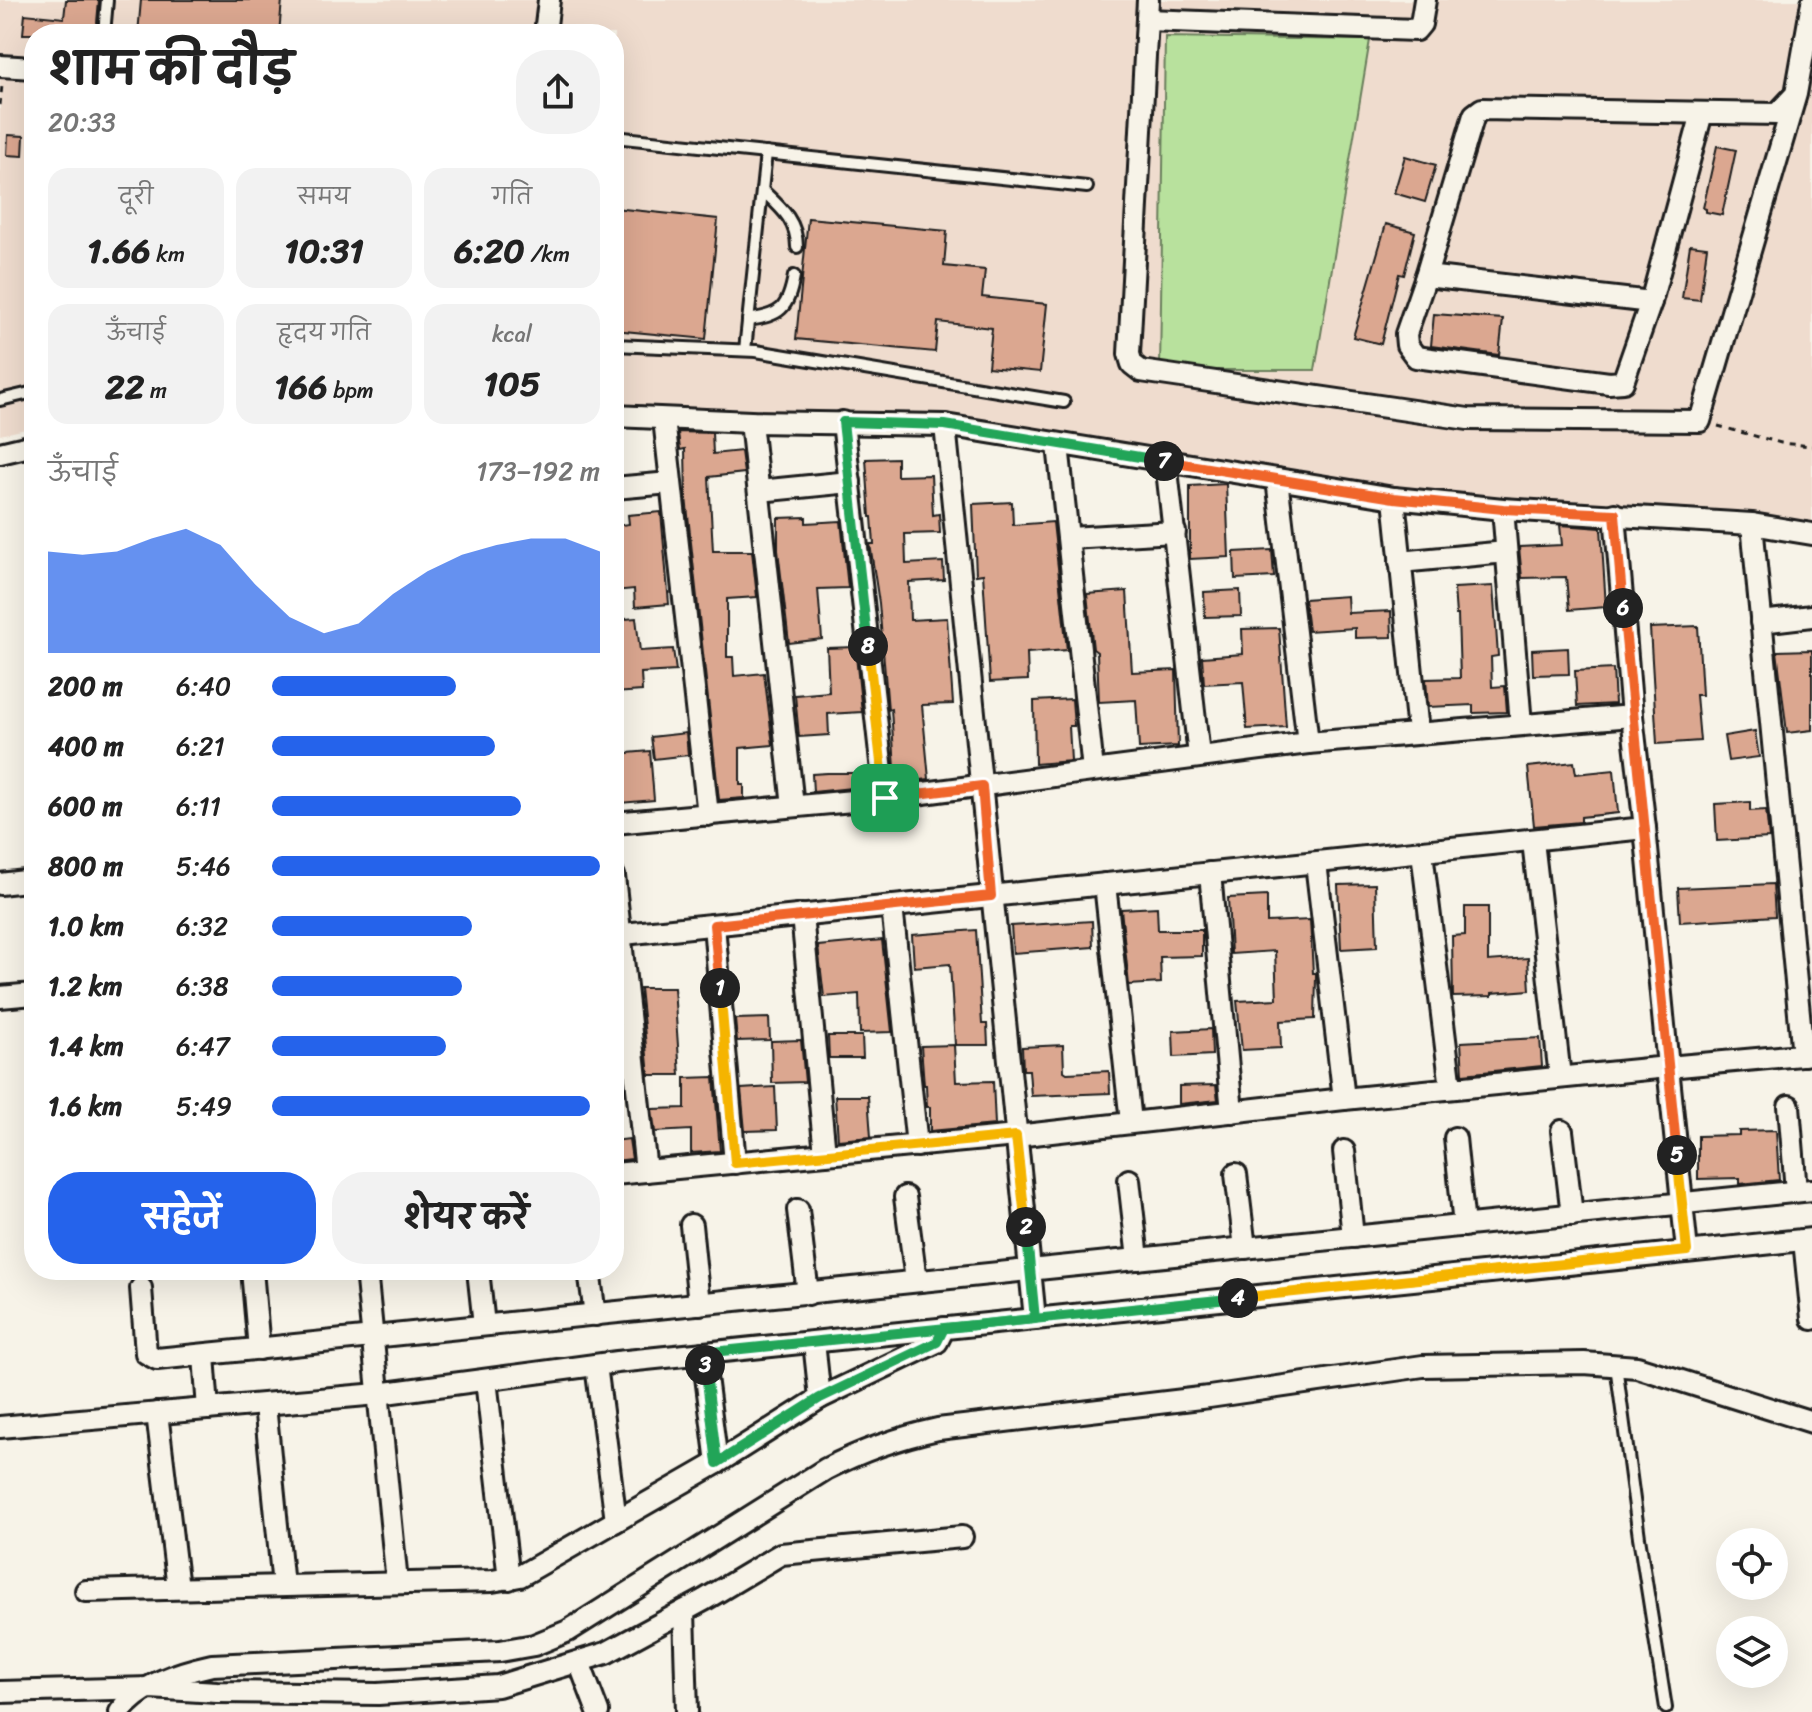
<!DOCTYPE html>
<html lang="hi">
<head>
<meta charset="utf-8">
<style>
	:root { --surface:#fff; --page:#f2f2f2; --text:#222; --muted:#767676; --accent:#2563eb }
	body { margin:0; font-family:Sriracha,"Playpen Sans Deva",sans-serif; background:var(--page); color:var(--text); height:100vh; display:flex; flex-direction:column; font-size:30px; white-space:nowrap }
	* { box-sizing:border-box; margin:0 }
	p { font-size:26px; color:var(--muted) }
	.icon { flex:none; width:44px; height:44px; fill:none; stroke:currentColor; stroke-width:2; stroke-linecap:round; stroke-linejoin:round }
	.map { position:relative; flex:1; overflow:hidden }
	.sheet { position:absolute; left:24px; top:24px; width:600px; height:1256px; display:flex; flex-direction:column; background:var(--surface); border-radius:32px; box-shadow:0 8px 32px #0002 }
	.sheet>* { flex:none }
	.fabs { position:absolute; left:1716px; top:1528px; display:grid; gap:16px }
	.fabs a { display:grid; place-items:center; width:72px; height:72px; border-radius:50%; background:var(--surface); box-shadow:0 8px 32px #0002; font-size:40px }
	.pin { position:absolute; display:grid; place-items:center; width:68px; height:68px; color:#fff; margin:-34px; border-radius:16px; box-shadow:0 4px 12px #0006 }
	.km { position:absolute; width:40px; height:40px; margin:-20px; border-radius:50%; background:#222; color:#fff; font-size:22px; line-height:40px; text-align:center }
	.round { display:grid; place-items:center; flex:none; width:84px; height:84px; border-radius:32px; background:var(--page) }
	.headline { display:flex; align-items:center; justify-content:space-between; height:136px; padding:0 24px }
	h1 { font-size:44px; font-weight:700; line-height:60px }
	.stats { display:grid; grid-template-columns:repeat(3,1fr); gap:12px; height:136px; padding:8px 24px }
	.stats div { display:grid; align-content:center; border-radius:20px; background:var(--page); text-align:center }
	.stats b { font-size:34px; font-weight:700 }
	.stats small { font-size:22px; font-weight:400 }
	.stats p { font-size:22px }
	.chart { height:224px; padding:16px 24px }
	.chart p { display:flex; justify-content:space-between }
	.chart svg { width:100%; height:144px; margin-top:8px; fill:var(--accent); opacity:.7 }
	.primary-button { display:flex; gap:16px; margin-top:auto; padding:16px 24px }
	.primary-button a { flex:1; height:92px; border-radius:32px; background:var(--accent); color:#fff; font-size:32px; font-weight:700; line-height:92px; text-align:center }
	.primary-button a+a { background:var(--page); color:var(--text) }
	ul { padding:0 24px; list-style:none; font-size:26px }
	li { display:grid; grid-template-columns:128px 96px 1fr; align-items:center; height:60px }
	li i { height:20px; border-radius:10px; background:var(--accent) }
	.map>svg:first-child { display:block }
</style>
</head>
<body>
<div class="map">
<svg width="1812" height="1712" viewBox="0 0 1812 1712">
	<rect width="100%" height="100%" fill="#f7f3e8"/>
	<filter id="ink" filterUnits="userSpaceOnUse"><feTurbulence type="fractalNoise" baseFrequency=".0125" numOctaves="2"/><feDisplacementMap in="SourceGraphic" scale="16" xChannelSelector="R" yChannelSelector="G"/><feConvolveMatrix kernelMatrix="1 2 1 2 8 2 1 2 1" color-interpolation-filters="sRGB"/></filter>
	<g filter="url(#ink)">
		<path fill="#efdcce" d="M0,0h1812v526l-369,-18 -521,-86 -308,-16v-372h-580v393l-34,8z"/>
		<path fill="#b8e19d" stroke="#6a7e5c" stroke-width="2" d="M1165,37l205,3 -55,330h-155z"/>
		<g fill="#dba790" stroke="#1c1c1c" stroke-width="2">
			<path d="M66,0h33l-3,34h-73l2,-20 39,4z"/>
			<path d="M141,0h141l-3,34h-141z"/>
			<path d="M8,135l16,1 -1,20 -16,-1z"/>
			<path d="M1717,146l19,4 -14,65 -16,-3v-3l-3,-1z"/>
			<path d="M1405,156l31,9 -11,37 -31,-9z"/>
			<path d="M614,208l104,11 -12,120 -92,-9z"/>
			<path d="M808,218l139,13 -3,35 41,4 -3,27 65,7 -7,68 -52,-5 4,-39 -54,-6 -3,30 -139,-13z"/>
			<path d="M1386,224l29,8 -11,43 -5,-1 -18,70 -28,-7z"/>
			<path d="M1690,245l17,2 -7,53 -18,-2z"/>
			<path d="M1434,314l69,5 -4,36 -68,-9z"/>
			<path d="M678,432l34,1 1,21 28,-3 3,22 -35,4 4,74h39l5,46 -30,2v58h6l1,19 30,-3 9,72 -33,3v37h4v13l-25,2 -33,-303 -1,-48 -5,1z"/>
			<path d="M897,458v18l34,-1 2,40 6,-1 1,19 -35,1 1,30 37,-2 1,18 -35,2 1,38 37,-2 6,86 -31,1 7,74 -33,4 -5,-74 -3,1 -9,-107 -9,-59h4l-2,-27h-2l-4,-58z"/>
			<path d="M1226,484l3,73 -39,2v-73z"/>
			<path d="M1012,502l1,23 40,-3 14,128 -40,3 1,27 -38,2 -7,-108 -7,1 -3,-71z"/>
			<path d="M661,512l8,92 -34,3 -1,-18 -20,2v-65l15,-2 -1,-9z"/>
			<path d="M806,517v6l35,-2 7,67 -30,1 4,50 -33,4 -11,-93v-32z"/>
			<path d="M1560,525l41,3 5,79 -37,3 -3,-33 -44,1 -3,-31 43,-2z"/>
			<path d="M1272,550l2,27 -39,2 -1,-27z"/>
			<path d="M1493,586l5,70 -7,1 1,30 13,-1 2,26 -34,1v-8l-45,2 -2,-28 34,-1 -2,-63h-2l-2,-27z"/>
			<path d="M1240,590l1,26 -36,1 -1,-25z"/>
			<path d="M1127,591l5,81 44,-2 2,76 -39,2 -3,-48 -37,2 -2,-50 -4,-3 -6,-55z"/>
			<path d="M1347,596l1,17 43,-2 1,26 -37,1v-10l-47,3 -4,-32z"/>
			<path d="M636,618l4,33 33,-2 3,22 -35,2 1,18 -28,2v-73z"/>
			<path d="M1698,626l4,69h-6l4,46 -43,3 -7,-116z"/>
			<path d="M1279,628l7,99 -39,2 -4,-47 -39,2 -2,-27 41,-3 -1,-25z"/>
			<path d="M855,647l7,65 -34,2 1,21 -30,2 -4,-42 34,-3 -2,-44z"/>
			<path d="M1568,648l1,26 -36,1 -1,-25z"/>
			<path d="M1812,650v80l-25,3 -10,-82z"/>
			<path d="M1613,669l2,35 -38,2 -2,-35z"/>
			<path d="M1072,699l2,27h-5l2,35 -36,3 -1,-63z"/>
			<path d="M1755,731l4,26 -31,4 -4,-25z"/>
			<path d="M686,733l2,22 -34,4 -3,-22z"/>
			<path d="M650,751l4,49 -34,3 -4,-49z"/>
			<path d="M1574,762l2,12 38,-4 4,43 -37,4v5l-47,4 -6,-59z"/>
			<path d="M827,773h42l2,13 -58,6 -1,-18z"/>
			<path d="M1750,802v9l16,-1 3,28 -52,3 -2,-37z"/>
			<path d="M1375,884l2,63 -36,2 -3,-64z"/>
			<path d="M1773,884l2,32 -95,6 -2,-34z"/>
			<path d="M1267,896v26l43,-2 3,53h3v4l-1,42 -35,2 1,27 -39,2 -5,-49 40,-2 -2,-48 -44,3 -3,-56z"/>
			<path d="M1157,907l1,23h44v26l-42,1 1,26 -32,2 -8,-76z"/>
			<path d="M1465,907h23v54l40,-3 2,32 -38,3v3l-39,1 -1,-61 13,-1z"/>
			<path d="M1092,921l1,26 -80,6 -2,-27z"/>
			<path d="M976,930l6,94h5l1,21h-33l-5,-81 -36,3 -2,-32z"/>
			<path d="M882,940l10,92 -32,1 -1,-39 -35,3 -6,-51z"/>
			<path d="M640,988h34l6,87h-31z"/>
			<path d="M769,1018l1,22 -33,1 -2,-22z"/>
			<path d="M1211,1029l1,26 -38,2 -1,-26z"/>
			<path d="M828,1036h34l1,22h-34z"/>
			<path d="M1540,1038l2,28 -79,8 -2,-32z"/>
			<path d="M801,1040l4,42 -33,1 -1,-42z"/>
			<path d="M954,1045l2,37 37,-1 2,44 -65,6v-24h-3l-1,-22h-2l-3,-39z"/>
			<path d="M1063,1045l1,26 3,2 42,-2 1,22 -79,3 -2,-26h-6l-1,-23z"/>
			<path d="M714,1077l6,74 -29,2v-23l-36,2 -3,-23 33,-1v-30z"/>
			<path d="M1216,1085l2,15 -39,4v-18z"/>
			<path d="M775,1087l2,43 -32,1 -4,-42z"/>
			<path d="M835,1096h33l3,41 -33,3z"/>
			<path d="M1776,1130l3,50 -39,4v-6l-42,1v-43l41,-1v-4z"/>
			<path d="M629,1139l3,20 -18,2v-20z"/>
		</g>
		<g fill="none" stroke-linecap="round" stroke-linejoin="round">
			<defs>
				<g id="lane">
					<path d="M104,34l3,-34"/>
					<path d="M614,137l473,50"/>
					<path d="M762,190c18,17 35,30 35,57"/>
					<path d="M748,320c33,-5 40,-11 46,-44"/>
					<path d="M614,345l142,6 308,51"/>
					<path d="M745,350l21,-197"/>
					<path d="M0,400l34,-8"/>
					<path d="M1616,1365l23,172 27,171"/>
				</g>
				<g id="street">
					<path d="M1148,0l-19,354 3,10 9,7 327,48 232,2 96,-327 16,-91"/>
					<path d="M1147,20l269,10 5,-6 4,-24"/>
					<path d="M545,34l4,-34"/>
					<path d="M0,66l34,2"/>
					<path d="M1702,113l-51,189 -28,80 -14,1 -193,-26 -9,-12 -1,-11 20,-58 48,-161 8,-6 295,5 16,-17"/>
					<path d="M1426,276l225,26"/>
					<path d="M614,416l137,6 194,3 449,73 109,11 249,15 60,10"/>
					<path d="M664,419l44,396"/>
					<path d="M751,422l42,384"/>
					<path d="M843,422l42,376"/>
					<path d="M945,425l90,894"/>
					<path d="M1058,445l35,325"/>
					<path d="M0,453l34,-8"/>
					<path d="M1166,461l33,295"/>
					<path d="M1277,479l31,264"/>
					<path d="M614,488l56,-5"/>
					<path d="M759,491l91,-9"/>
					<path d="M1394,498l24,234"/>
					<path d="M1503,509l18,215"/>
					<path d="M1752,524l51,531"/>
					<path d="M1069,538l106,-6"/>
					<path d="M1400,562l106,-10"/>
					<path d="M1761,622l51,-6"/>
					<path d="M614,823l271,-25 423,-55 324,-27"/>
					<path d="M1533,841l27,236"/>
					<path d="M1422,852l29,236"/>
					<path d="M1316,863l28,236"/>
					<path d="M1210,873l22,239"/>
					<path d="M614,876l32,295"/>
					<path d="M0,884l34,-4"/>
					<path d="M1105,884l26,238"/>
					<path d="M892,906l25,240"/>
					<path d="M802,915l23,239"/>
					<path d="M714,925l21,238"/>
					<path d="M614,935l1031,-107 -13,-112 -17,-202"/>
					<path d="M0,997l34,-3"/>
					<path d="M1789,1106l7,85"/>
					<path d="M1562,1131l10,84"/>
					<path d="M1455,1138l9,88"/>
					<path d="M1344,1151l9,86"/>
					<path d="M614,1174l402,-38 328,-37 324,-32 -23,-239"/>
					<path d="M1236,1174l9,74"/>
					<path d="M1129,1180l9,79"/>
					<path d="M905,1197l11,83"/>
					<path d="M798,1210l10,84"/>
					<path d="M691,1225l8,79"/>
					<path d="M1804,1240l8,79"/>
					<path d="M1687,1251l-19,-184 144,-13"/>
					<path d="M252,1270l7,79"/>
					<path d="M366,1270l31,313"/>
					<path d="M478,1270l6,55"/>
					<path d="M589,1270l6,45"/>
					<path d="M141,1288l5,65 11,6 1655,-169"/>
					<path d="M703,1353l14,110"/>
					<path d="M204,1356l4,53"/>
					<path d="M596,1365l20,156"/>
					<path d="M486,1380l23,199"/>
					<path d="M820,1398l117,-56 7,-14"/>
					<path d="M265,1405l18,181"/>
					<path d="M157,1413l21,175"/>
					<path d="M0,1427l378,-33 239,-32 1195,-123"/>
					<path d="M86,1591l406,-10 28,-5 197,-113 103,-65 -6,-56"/>
					<path d="M684,1611l3,101"/>
					<path d="M579,1662l19,50"/>
					<path d="M0,1692l150,-4 67,4 161,2 120,-8 108,-33 98,-53 77,-46 181,-17"/>
					<path d="M120,1712c21,-28 60,-40 92,-47l288,-14 34,-6 34,-14 258,-162c37,-19 71,-31 112,-40l271,-32 214,-31 161,-3 53,4 175,55"/>
				</g>
			</defs>
			<use href="#lane" stroke="#1c1c1c" stroke-width="16"/>
			<use href="#street" stroke="#1c1c1c" stroke-width="26"/>
			<g stroke="#1c1c1c" stroke-width="3" stroke-dasharray="6 6" stroke-linecap="butt">
				<path d="M0,105l2,-20"/>
				<path d="M1718,426l63,17 31,3"/>
			</g>
			<use href="#lane" stroke="#f7f3e8" stroke-width="10"/>
			<use href="#street" stroke="#f7f3e8" stroke-width="20"/>
		</g>
	</g>
	<g fill="none" stroke-linecap="round" stroke-linejoin="round" filter="url(#ink)">
		<defs>
			<path id="split-1" d="M720,988l-6,-63 277,-29 -9,-110 -97,12"/>
			<path id="split-2" d="M720,988l15,175 281,-27 10,91"/>
			<path id="split-3" d="M705,1365l12,98 103,-65 117,-56 7,-14 91,-9 -9,-92"/>
			<path id="split-4" d="M705,1365l-2,-12 535,-55"/>
			<path id="split-5" d="M1238,1298l449,-47 -10,-96"/>
			<path id="split-6" d="M1623,608l54,547"/>
			<path id="split-7" d="M1164,461l230,37 109,11 112,5 8,94"/>
			<path id="split-8" d="M868,646l-25,-224 102,3 219,36"/>
			<path id="split-9" d="M868,646l17,152"/>
		</defs>
		<use href="#split-1" stroke="#fff" stroke-width="16"/>
		<use href="#split-2" stroke="#fff" stroke-width="16"/>
		<use href="#split-3" stroke="#fff" stroke-width="16"/>
		<use href="#split-4" stroke="#fff" stroke-width="16"/>
		<use href="#split-5" stroke="#fff" stroke-width="16"/>
		<use href="#split-6" stroke="#fff" stroke-width="16"/>
		<use href="#split-7" stroke="#fff" stroke-width="16"/>
		<use href="#split-8" stroke="#fff" stroke-width="16"/>
		<use href="#split-9" stroke="#fff" stroke-width="16"/>
		<use href="#split-1" stroke="#f0652b" stroke-width="10"/>
		<use href="#split-2" stroke="#f5b400" stroke-width="10"/>
		<use href="#split-3" stroke="#22a559" stroke-width="10"/>
		<use href="#split-4" stroke="#22a559" stroke-width="10"/>
		<use href="#split-5" stroke="#f5b400" stroke-width="10"/>
		<use href="#split-6" stroke="#f0652b" stroke-width="10"/>
		<use href="#split-7" stroke="#f0652b" stroke-width="10"/>
		<use href="#split-8" stroke="#22a559" stroke-width="10"/>
		<use href="#split-9" stroke="#f5b400" stroke-width="10"/>
	</g>
</svg>
<div class="fabs">
<a><svg class="icon" aria-label="locate" viewBox="0 0 24 24"><circle cx="12" cy="12" r="6"/><path d="M12 2v4M12 18v4M2 12h4M18 12h4"/></svg></a>
<a><svg class="icon" aria-label="layers" viewBox="0 0 24 24"><path d="M12 4l9 5-9 5-9-5zM3 14l9 5 9-5"/></svg></a>
</div>
<div class="pin" style="left:885px;top:798px;background:#1e9e55"><svg class="icon" aria-label="arrive" viewBox="0 0 24 24"><path d="M6 21V4h12l-3 4 3 4H6"/></svg></div>
<b class="km" style="left:720px;top:988px">1</b>
<b class="km" style="left:1026px;top:1227px">2</b>
<b class="km" style="left:705px;top:1365px">3</b>
<b class="km" style="left:1238px;top:1298px">4</b>
<b class="km" style="left:1677px;top:1155px">5</b>
<b class="km" style="left:1623px;top:608px">6</b>
<b class="km" style="left:1164px;top:461px">7</b>
<b class="km" style="left:868px;top:646px">8</b>
<section class="sheet">
<div class="headline"><div><h1>शाम की दौड़</h1><p>20:33</p></div><a class="round"><svg class="icon" aria-label="share" viewBox="0 0 24 24"><path d="M12 15V3M7 8l5-5 5 5M5 13v7h14v-7"/></svg></a></div>
<div class="stats">
<div><p>दूरी</p><b>1.66<small> km</small></b></div>
<div><p>समय</p><b>10:31</b></div>
<div><p>गति</p><b>6:20<small> /km</small></b></div>
</div>
<div class="stats">
<div><p>ऊँचाई</p><b>22<small> m</small></b></div>
<div><p>हृदय गति</p><b>166<small> bpm</small></b></div>
<div><p>kcal</p><b>105</b></div>
</div>
<div class="chart"><p><span>ऊँचाई</span>173–192 m</p>
<svg viewBox="0 0 160 44" preserveAspectRatio="none"><path d="M0 44V13L10 14L20 13L30 9L40 6L50 11L60 23L70 33L80 38L90 35L100 26L110 19L120 14L130 11L140 9L150 9L160 13V44z"/></svg>
</div>
<ul>
<li><b>200 m</b>6:40<i style="width:56%"></i></li>
<li><b>400 m</b>6:21<i style="width:68%"></i></li>
<li><b>600 m</b>6:11<i style="width:76%"></i></li>
<li><b>800 m</b>5:46<i style="width:100%"></i></li>
<li><b>1.0 km</b>6:32<i style="width:61%"></i></li>
<li><b>1.2 km</b>6:38<i style="width:58%"></i></li>
<li><b>1.4 km</b>6:47<i style="width:53%"></i></li>
<li><b>1.6 km</b>5:49<i style="width:97%"></i></li>
</ul>
<div class="primary-button"><a>सहेजें</a><a>शेयर करें</a></div>
</section>
</div>
</body>
</html>
